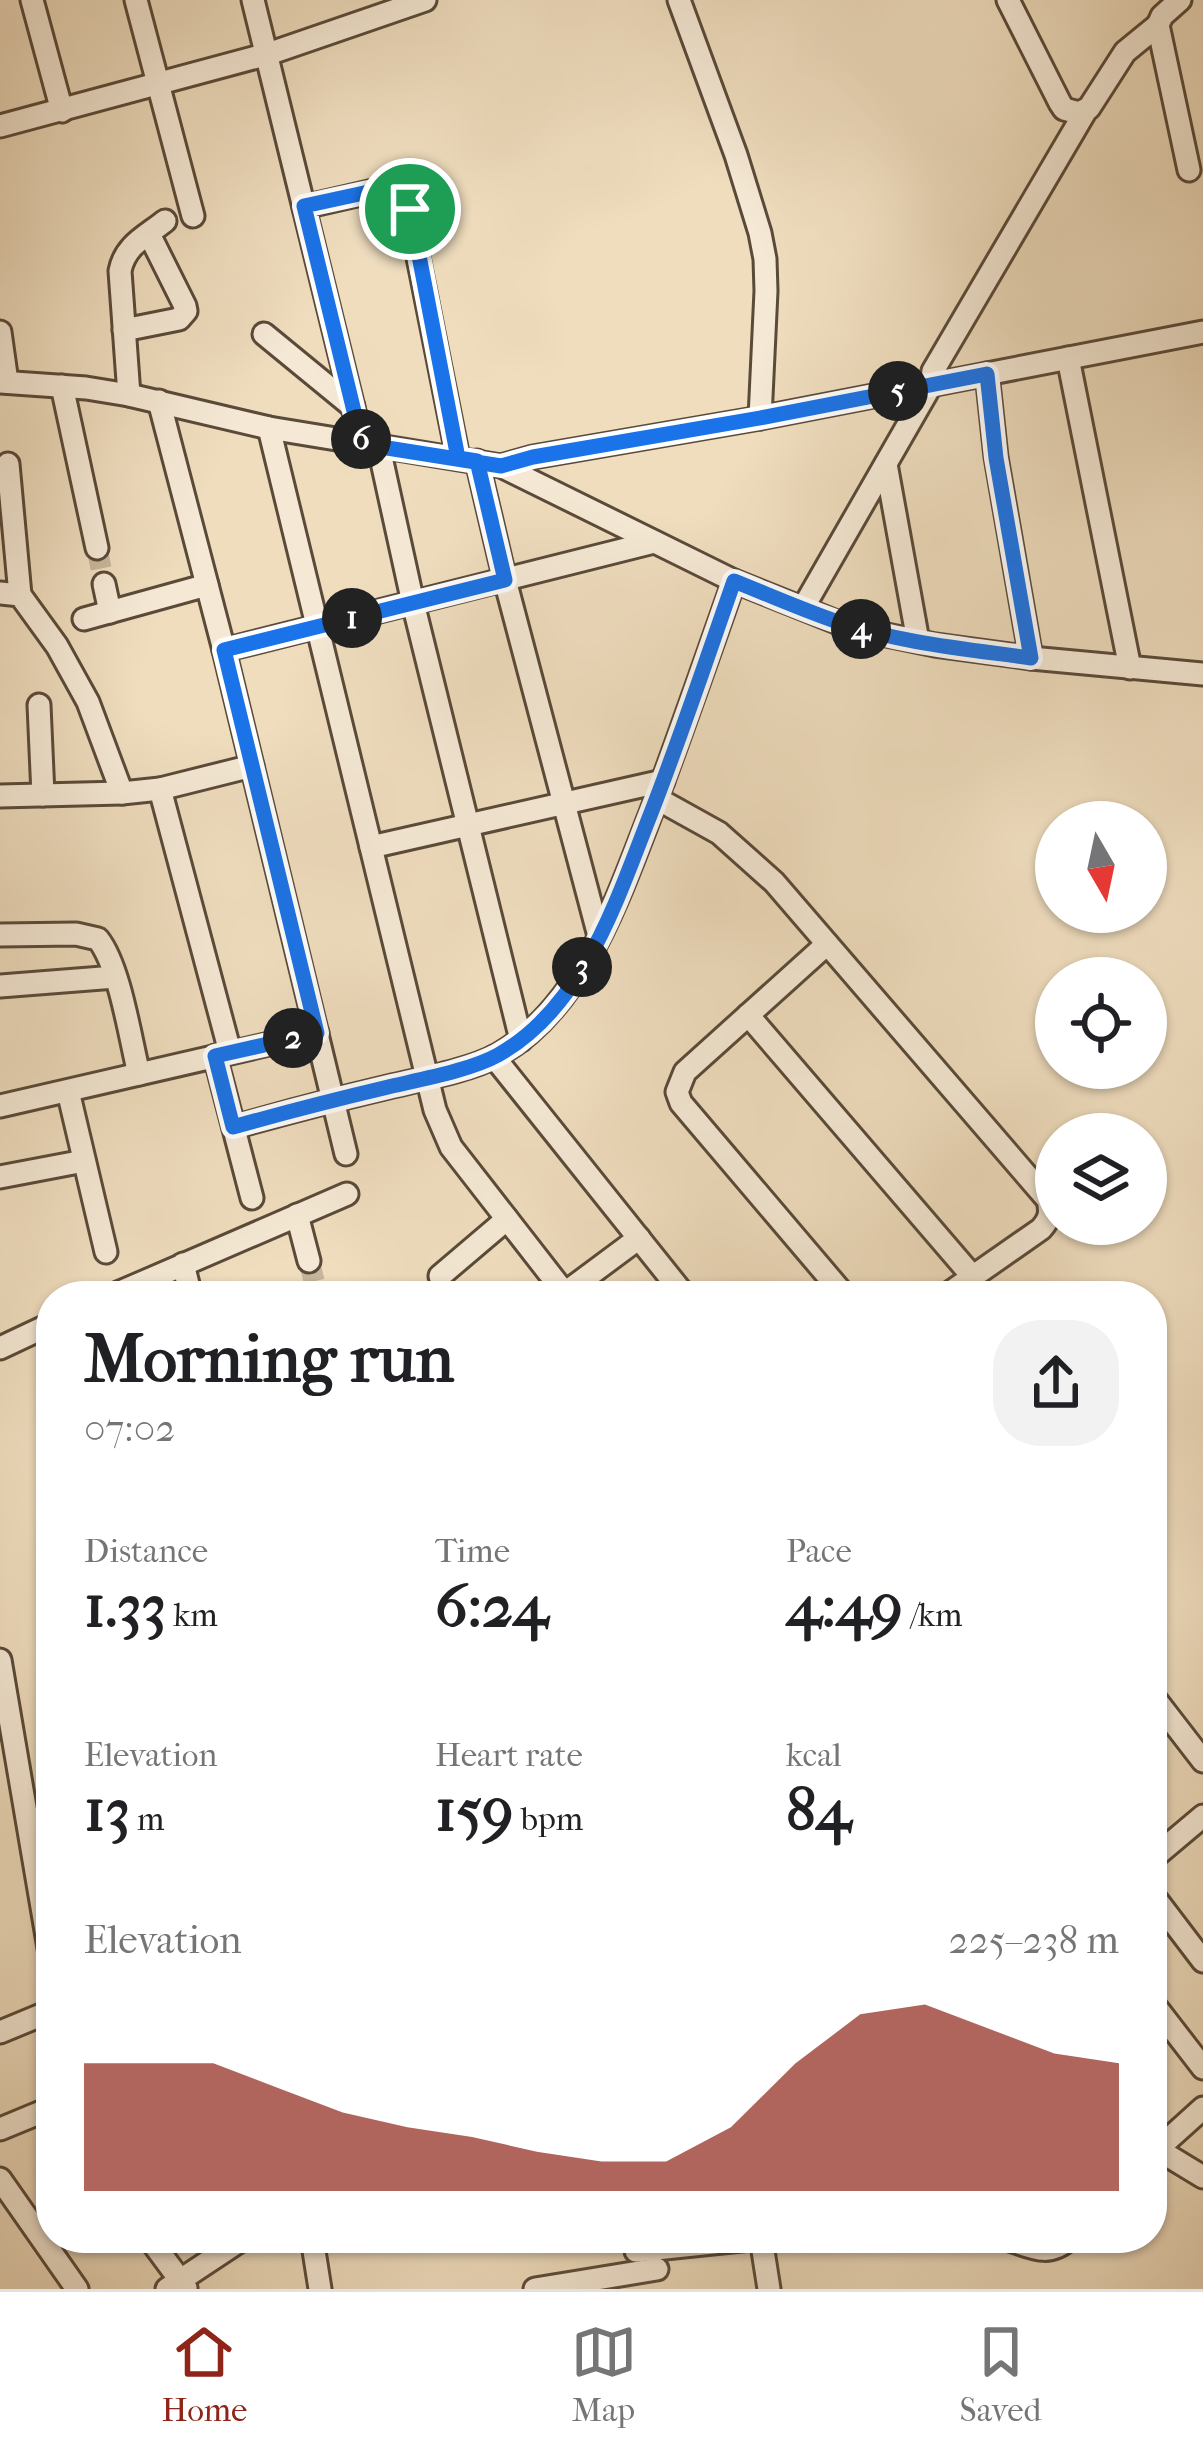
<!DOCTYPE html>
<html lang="en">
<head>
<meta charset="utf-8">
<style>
	:root { --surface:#fff; --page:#f2f2f2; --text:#202124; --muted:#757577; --line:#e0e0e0; --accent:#8f2418 }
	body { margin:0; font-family:"IM FELL French Canon",serif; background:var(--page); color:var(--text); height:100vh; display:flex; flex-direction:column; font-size:45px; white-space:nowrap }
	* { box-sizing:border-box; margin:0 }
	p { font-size:39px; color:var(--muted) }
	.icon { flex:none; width:66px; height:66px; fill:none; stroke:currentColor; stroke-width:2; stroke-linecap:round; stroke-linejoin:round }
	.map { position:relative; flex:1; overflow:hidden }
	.side { position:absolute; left:36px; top:1281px; width:1131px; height:972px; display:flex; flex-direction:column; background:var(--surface); border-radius:48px; box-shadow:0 3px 9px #0004 }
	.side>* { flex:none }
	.needle { width:78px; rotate:171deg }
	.buttons { position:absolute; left:1035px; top:801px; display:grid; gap:24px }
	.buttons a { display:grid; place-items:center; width:132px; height:132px; border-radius:50%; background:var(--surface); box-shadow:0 3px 9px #0004; font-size:60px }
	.pin { position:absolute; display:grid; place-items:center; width:102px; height:102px; color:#fff; margin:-51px; border:6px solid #fff; border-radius:50%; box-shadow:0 3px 12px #0007 }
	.km { position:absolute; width:60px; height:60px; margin:-30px; border-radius:50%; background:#222; color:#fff; font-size:33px; line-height:60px; text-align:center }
	.round { display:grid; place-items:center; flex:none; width:126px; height:126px; border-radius:48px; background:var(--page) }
	.head { display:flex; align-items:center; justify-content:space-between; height:204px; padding:0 48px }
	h1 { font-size:66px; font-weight:700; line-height:90px }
	.figures { display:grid; grid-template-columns:repeat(3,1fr); gap:18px; height:204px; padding:12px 48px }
	.figures div { display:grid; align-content:center }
	.figures b { font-size:60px; font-weight:700 }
	.figures small { font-size:33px; font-weight:400 }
	.figures p { font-size:33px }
	.chart { height:336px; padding:24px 48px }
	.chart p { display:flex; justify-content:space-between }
	.chart svg { width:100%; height:216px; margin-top:12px; fill:var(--accent); opacity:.7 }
	.tab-bar { display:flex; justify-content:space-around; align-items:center; height:168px; border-top:3px solid var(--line); background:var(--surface); font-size:33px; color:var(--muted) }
	.tab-bar a { display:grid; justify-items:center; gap:6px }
	.tab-bar .active { color:var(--accent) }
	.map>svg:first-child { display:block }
</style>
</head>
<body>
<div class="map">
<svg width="1203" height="2289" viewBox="0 0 1203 2289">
	<rect width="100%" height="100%" fill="#efddbe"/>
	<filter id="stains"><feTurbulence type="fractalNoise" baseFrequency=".00167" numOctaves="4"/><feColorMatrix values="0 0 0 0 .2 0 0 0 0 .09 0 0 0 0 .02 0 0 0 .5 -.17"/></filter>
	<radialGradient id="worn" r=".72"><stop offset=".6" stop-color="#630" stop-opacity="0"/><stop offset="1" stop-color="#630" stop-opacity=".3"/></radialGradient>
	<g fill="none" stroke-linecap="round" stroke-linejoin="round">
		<g stroke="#c7b69b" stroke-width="21" stroke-dasharray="21 10" stroke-linecap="butt">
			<path d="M97,548l7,36"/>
			<path d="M309,1261l9,35"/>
		</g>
		<defs>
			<g id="minor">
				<path d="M32,0l30,111"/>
				<path d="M136,0l57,216"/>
				<path d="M253,0l109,444"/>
				<path d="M679,0l57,155 24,78 5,26 1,32 -6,127"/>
				<path d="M1008,0l52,103 4,6 15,4 10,-5 36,-56 33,-27"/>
				<path d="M1180,0l-18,16 -4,9 31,145"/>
				<path d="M0,126l268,-72 157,-54"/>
				<path d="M304,207l83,-19 11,2 8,7 52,261"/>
				<path d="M124,330l55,-11 7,-8 -1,-5 -36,-72"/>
				<path d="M0,332l7,50"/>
				<path d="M264,334l89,73"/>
				<path d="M1068,358l62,310"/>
				<path d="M987,374l9,83 35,201"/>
				<path d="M0,382l86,6 43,7 140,33 232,38 233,115 105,42 38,10 58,12 96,13 172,16"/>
				<path d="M62,386l35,162"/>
				<path d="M129,395l-9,-124c5,-26 25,-34 45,-50"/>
				<path d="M159,401l65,249 122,504"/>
				<path d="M269,428l166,682 16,37 116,149"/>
				<path d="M379,448l34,155 108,437"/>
				<path d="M477,461l28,119 94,356"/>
				<path d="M8,464l12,131"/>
				<path d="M886,464l32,177"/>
				<path d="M501,466l32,-9 227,-39 443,-86"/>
				<path d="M104,584l6,28"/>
				<path d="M0,593l20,2 37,51 31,56 34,91"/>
				<path d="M803,608l128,-223 2,-14 152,-259"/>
				<path d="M84,619l123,-34"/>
				<path d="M224,650l430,-108"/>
				<path d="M39,705l4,90"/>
				<path d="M160,789l70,263"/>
				<path d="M0,796l122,-3 38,-4 92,-23"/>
				<path d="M656,798l63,35 55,49 274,318c3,12 2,19 -7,29l-96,67"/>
				<path d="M371,847l292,-66"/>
				<path d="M0,935l76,-1 22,5c22,28 32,99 41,135"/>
				<path d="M827,944l-142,128 -8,20 4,11 164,193"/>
				<path d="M0,986l115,-9"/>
				<path d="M748,1015l225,262"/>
				<path d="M215,1056l37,142"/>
				<path d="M494,1057l191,239"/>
				<path d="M68,1091l38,161"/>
				<path d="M0,1106l317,-73"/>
				<path d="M234,1127c50,-14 99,-27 150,-39 33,-8 85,-17 114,-33 84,-47 120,-158 153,-242 29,-77 56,-155 83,-232"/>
				<path d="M0,1177l84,-16"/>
				<path d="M297,1215l12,46"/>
				<path d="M183,1264l8,32"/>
				<path d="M440,1276l67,-57"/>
				<path d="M111,1296l236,-102"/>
				<path d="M561,1296l78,-58"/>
				<path d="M0,1348l51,-24"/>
				<path d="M0,1660l51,300"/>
				<path d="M1152,1695l51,66"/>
				<path d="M1152,1859l51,-43"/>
				<path d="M1152,1894l51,67"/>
				<path d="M1152,2002l51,66"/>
				<path d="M0,2032l51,-21"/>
				<path d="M0,2129l51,-21"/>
				<path d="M1152,2146l51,31"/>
				<path d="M1152,2154l51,-46"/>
				<path d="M0,2179l77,110"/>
				<path d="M149,2238l37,50"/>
				<path d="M312,2238l8,51"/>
				<path d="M1004,2238c26,8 44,21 66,0"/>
				<path d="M636,2251l125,-13 8,51"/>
				<path d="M167,2289l77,-51"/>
				<path d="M535,2289l122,-20"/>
			</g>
		</defs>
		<use href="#minor" stroke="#5a4a39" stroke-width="27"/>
		<use href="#minor" stroke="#f5e9d5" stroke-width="21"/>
	</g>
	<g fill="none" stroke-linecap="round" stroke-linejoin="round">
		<defs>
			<path id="route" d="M410,209l48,249 19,3 28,119 -281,70 93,383 -102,23 18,71c50,-14 100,-27 151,-39 33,-8 85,-17 114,-33 86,-48 119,-156 153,-242 30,-77 56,-155 83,-232 35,14 69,29 104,41 62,21 129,27 193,36l-35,-200 -9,-84 -227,44 -227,39 -32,9 -139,-22 -58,-238 83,-18c14,3 19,8 23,21"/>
		</defs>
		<use href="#route" stroke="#fff" stroke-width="24"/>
		<use href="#route" stroke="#1a73e8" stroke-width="15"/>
	</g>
	<rect width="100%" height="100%" filter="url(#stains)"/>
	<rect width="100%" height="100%" fill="url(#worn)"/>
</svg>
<div class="buttons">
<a><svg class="needle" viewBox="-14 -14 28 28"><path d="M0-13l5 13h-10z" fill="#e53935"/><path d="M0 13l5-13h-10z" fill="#757577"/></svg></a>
<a><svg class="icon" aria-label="locate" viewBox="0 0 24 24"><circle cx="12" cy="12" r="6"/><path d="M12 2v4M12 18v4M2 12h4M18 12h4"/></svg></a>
<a><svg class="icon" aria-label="layers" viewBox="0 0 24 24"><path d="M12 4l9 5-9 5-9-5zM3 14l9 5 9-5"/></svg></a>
</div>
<div class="pin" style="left:410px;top:209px;background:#1e9e55"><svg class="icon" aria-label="arrive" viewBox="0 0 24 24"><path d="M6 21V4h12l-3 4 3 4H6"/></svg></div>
<b class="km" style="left:352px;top:618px">1</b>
<b class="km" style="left:293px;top:1038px">2</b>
<b class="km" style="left:582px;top:967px">3</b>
<b class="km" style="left:861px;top:629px">4</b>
<b class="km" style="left:898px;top:391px">5</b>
<b class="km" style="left:361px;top:439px">6</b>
<section class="side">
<div class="head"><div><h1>Morning run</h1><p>07:02</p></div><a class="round"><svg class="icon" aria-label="share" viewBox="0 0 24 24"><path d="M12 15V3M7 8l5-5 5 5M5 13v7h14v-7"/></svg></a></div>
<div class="figures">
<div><p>Distance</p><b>1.33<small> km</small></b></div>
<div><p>Time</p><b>6:24</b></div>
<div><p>Pace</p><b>4:49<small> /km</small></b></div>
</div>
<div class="figures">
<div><p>Elevation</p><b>13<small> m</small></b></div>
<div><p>Heart rate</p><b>159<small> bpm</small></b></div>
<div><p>kcal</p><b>84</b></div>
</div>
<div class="chart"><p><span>Elevation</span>225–238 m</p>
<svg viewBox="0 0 160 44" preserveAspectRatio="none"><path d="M0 44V18L10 18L20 18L30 23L40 28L50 31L60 33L70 36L80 38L90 38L100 31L110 18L120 8L130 6L140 11L150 16L160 18V44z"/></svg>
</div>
</section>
</div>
<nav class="tab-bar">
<a class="active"><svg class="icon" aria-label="home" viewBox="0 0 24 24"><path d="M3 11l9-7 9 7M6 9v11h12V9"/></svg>Home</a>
<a><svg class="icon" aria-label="map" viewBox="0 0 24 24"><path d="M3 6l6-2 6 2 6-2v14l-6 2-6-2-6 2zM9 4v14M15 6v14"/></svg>Map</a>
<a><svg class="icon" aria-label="saved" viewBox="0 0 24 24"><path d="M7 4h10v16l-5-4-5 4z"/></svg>Saved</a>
</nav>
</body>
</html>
